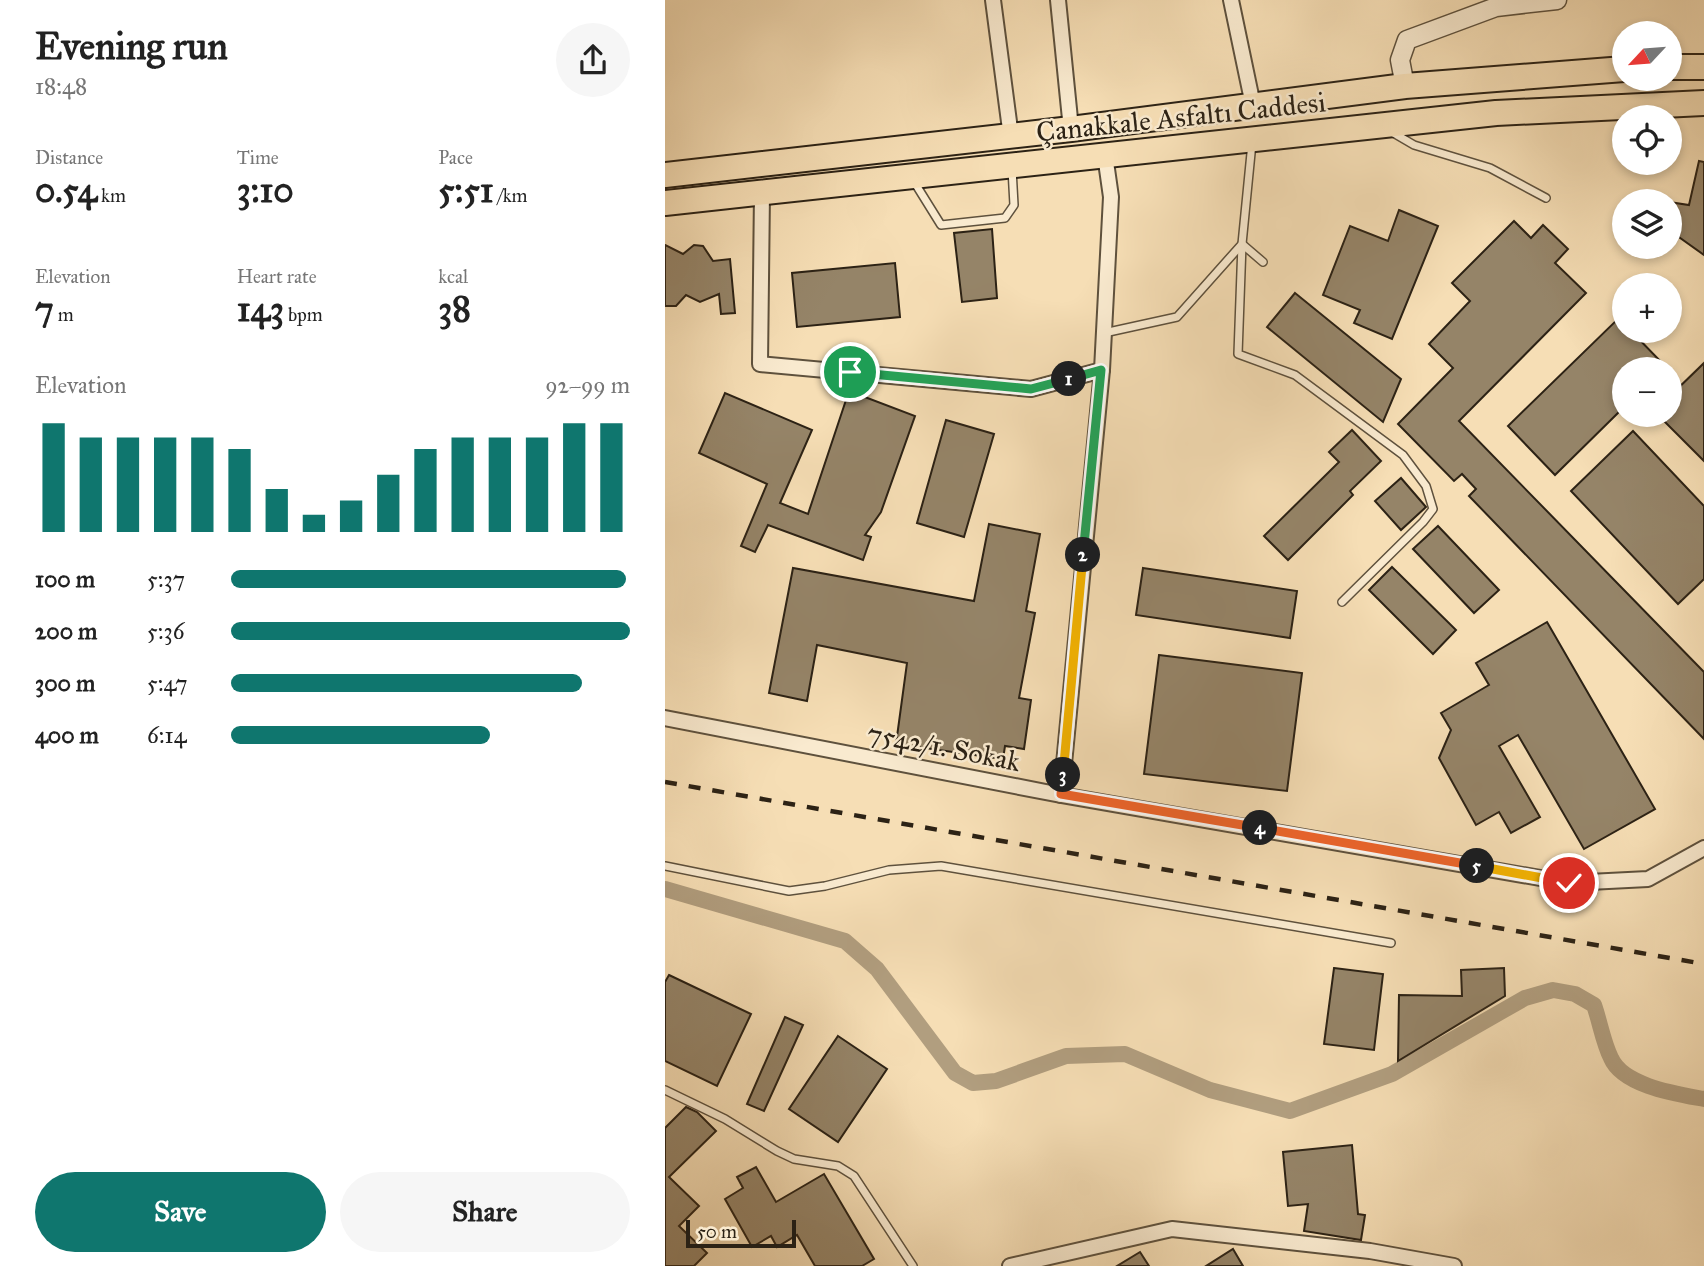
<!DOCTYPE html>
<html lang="en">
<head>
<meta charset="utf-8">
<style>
	:root { --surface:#fff; --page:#f6f6f6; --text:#222; --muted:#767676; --accent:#0f766e }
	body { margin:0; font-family:"IM FELL Great Primer",serif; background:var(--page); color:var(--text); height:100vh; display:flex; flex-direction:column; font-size:26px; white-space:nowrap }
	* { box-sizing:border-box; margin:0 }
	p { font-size:23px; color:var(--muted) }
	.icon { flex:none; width:38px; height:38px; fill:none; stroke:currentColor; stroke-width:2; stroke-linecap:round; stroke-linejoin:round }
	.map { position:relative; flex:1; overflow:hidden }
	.sheet { display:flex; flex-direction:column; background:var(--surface); width:665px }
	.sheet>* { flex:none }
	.needle { width:46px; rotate:244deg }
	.controls { position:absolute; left:947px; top:21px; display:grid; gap:14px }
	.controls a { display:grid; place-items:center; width:70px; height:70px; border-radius:50%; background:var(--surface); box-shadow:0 4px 10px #0003; font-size:35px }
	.scale { position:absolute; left:21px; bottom:18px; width:110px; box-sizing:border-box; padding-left:7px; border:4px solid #2c2215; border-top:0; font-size:19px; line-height:24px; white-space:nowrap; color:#2c2215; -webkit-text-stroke:5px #f9eacf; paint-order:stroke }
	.pin { position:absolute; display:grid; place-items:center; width:60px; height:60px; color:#fff; margin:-30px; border:4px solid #fff; border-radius:50%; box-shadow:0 2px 7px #0007 }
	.km { position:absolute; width:35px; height:35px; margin:-18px; border-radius:50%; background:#222; color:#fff; font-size:19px; line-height:35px; text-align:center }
	.round { display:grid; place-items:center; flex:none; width:74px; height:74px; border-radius:37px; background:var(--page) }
	.overview { display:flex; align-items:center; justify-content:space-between; height:119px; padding:0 35px }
	h1 { font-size:38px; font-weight:800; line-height:52px }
	.figures { display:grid; grid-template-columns:repeat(3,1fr); gap:10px; height:119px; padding:7px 35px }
	.figures div { display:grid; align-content:center }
	.figures b { font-size:35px; font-weight:800 }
	.figures small { font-size:19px; font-weight:400 }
	.figures p { font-size:19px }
	.chart { height:196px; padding:14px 35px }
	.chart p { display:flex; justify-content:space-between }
	.chart svg { width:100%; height:126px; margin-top:7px; stroke:var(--accent); stroke-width:6 }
	.primary-button { display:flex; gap:14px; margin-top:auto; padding:14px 35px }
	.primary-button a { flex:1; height:80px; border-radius:42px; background:var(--accent); color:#fff; font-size:28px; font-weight:800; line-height:80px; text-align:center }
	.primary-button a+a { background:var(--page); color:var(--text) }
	ul { padding:0 35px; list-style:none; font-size:23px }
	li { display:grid; grid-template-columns:112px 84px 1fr; align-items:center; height:52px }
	li i { height:18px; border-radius:9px; background:var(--accent) }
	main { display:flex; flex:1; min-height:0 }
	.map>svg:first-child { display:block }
</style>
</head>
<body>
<main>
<section class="sheet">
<div class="overview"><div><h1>Evening run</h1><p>18:48</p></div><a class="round"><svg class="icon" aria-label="share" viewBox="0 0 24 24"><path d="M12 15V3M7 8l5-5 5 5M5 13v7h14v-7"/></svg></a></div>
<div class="figures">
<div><p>Distance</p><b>0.54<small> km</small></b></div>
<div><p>Time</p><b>3:10</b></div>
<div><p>Pace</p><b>5:51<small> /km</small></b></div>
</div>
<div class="figures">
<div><p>Elevation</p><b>7<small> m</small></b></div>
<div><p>Heart rate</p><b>143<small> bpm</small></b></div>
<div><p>kcal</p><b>38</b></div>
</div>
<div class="chart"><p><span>Elevation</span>92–99 m</p>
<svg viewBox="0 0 160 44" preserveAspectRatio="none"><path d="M5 44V6M15 44V11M25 44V11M35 44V11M45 44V11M55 44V15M65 44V29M75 44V38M85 44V33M95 44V24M105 44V15M115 44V11M125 44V11M135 44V11M145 44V6M155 44V6"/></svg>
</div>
<ul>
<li><b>100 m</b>5:37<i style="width:99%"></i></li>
<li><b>200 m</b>5:36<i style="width:100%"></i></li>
<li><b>300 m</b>5:47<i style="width:88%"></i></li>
<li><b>400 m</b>6:14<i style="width:65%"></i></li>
</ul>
<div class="primary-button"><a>Save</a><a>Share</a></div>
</section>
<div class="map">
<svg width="1039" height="1266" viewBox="0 0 1039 1266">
	<rect width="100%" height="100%" fill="#f6deb5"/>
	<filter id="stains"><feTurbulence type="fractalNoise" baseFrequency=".00286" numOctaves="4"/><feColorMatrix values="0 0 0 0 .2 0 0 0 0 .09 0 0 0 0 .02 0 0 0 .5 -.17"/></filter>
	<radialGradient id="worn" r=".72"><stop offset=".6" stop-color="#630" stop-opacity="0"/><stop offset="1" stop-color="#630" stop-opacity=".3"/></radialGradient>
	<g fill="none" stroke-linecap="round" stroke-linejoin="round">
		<path stroke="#b19e7f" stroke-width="16" d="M0,889l180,52 32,28 78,104 18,10 23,-2 70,-25 59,-2 85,36 80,21 102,-37 133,-76 28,-8 22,4 19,11c6,17 9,37 17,53 12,28 66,36 93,41"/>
	</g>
	<g fill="#958468" stroke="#2c2215" stroke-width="2">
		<path d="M1034,161l5,1v93l-35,-25v-28l20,3z"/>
		<path d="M734,210l39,16 -46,113 -38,-16 6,-13 -37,-15 27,-69 38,15z"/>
		<path d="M849,221l17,17 12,-13 25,24 -13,14 31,30 -127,128 245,251v67l-235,-243 7,-7 -14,-15 -8,7 -56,-57 55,-56 -24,-24 41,-43 -18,-18z"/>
		<path d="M327,229l5,69 -35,4 -8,-69z"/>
		<path d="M0,245l18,9 11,-9 9,1 10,15 17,-2 5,54 -14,1 -2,-20 -19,8 -14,-7 -10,11h-11z"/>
		<path d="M230,263l5,54 -103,10 -5,-54z"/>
		<path d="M630,293l106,86 -18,43 -116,-95z"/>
		<path d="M959,313v18h7l37,38h-44v38l-69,68 -47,-49z"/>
		<path d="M1039,363v98l-46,-46h11v-18z"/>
		<path d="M184,391l66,25 -34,96 -16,23 6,2 -8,23 -95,-35 -13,27 -14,-6 26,-62 -68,-31 26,-60 87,37 -32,73 28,11z"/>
		<path d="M281,420l48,14 -30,103 -47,-14z"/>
		<path d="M687,430l29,31 -31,30 3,4 -65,65 -24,-24 75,-74 -10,-10z"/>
		<path d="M968,431l71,75v73l-26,25 -107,-113z"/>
		<path d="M736,478l25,29 -25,23 -26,-29z"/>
		<path d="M324,524l51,10 -14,77 9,2 -16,85 12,2 -7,49 -19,-3 -2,13 -107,-15 11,-81 -90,-18 -10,56 -38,-8 24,-125 181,33z"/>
		<path d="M773,526l61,64 -25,23 -61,-64z"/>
		<path d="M727,567l64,63 -23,24 -64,-64z"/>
		<path d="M478,568l154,23 -7,47 -154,-23z"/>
		<path d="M882,622l108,187 -71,40 -66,-114 -19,11 41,71 -29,16 -12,-21 -23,13 -37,-67 12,-28 -10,-17 48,-28 -13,-22z"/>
		<path d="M494,655l143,18 -15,118 -143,-17z"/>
		<path d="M669,968l49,6 -9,76 -50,-6z"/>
		<path d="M839,968l1,28 -107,65 1,-66 63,1 -1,-26z"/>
		<path d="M4,975l82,39 -34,72 -52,-25v-79z"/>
		<path d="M120,1017l18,8 -39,86 -17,-7z"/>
		<path d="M173,1036l49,33 -49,73 -49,-33z"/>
		<path d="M21,1107l11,5 19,19 -47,46 30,29 -20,20 28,27 -13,13h-29v-138z"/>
		<path d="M687,1145l6,69 7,1 -4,25 -57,-9 4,-27 -20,2 -5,-54z"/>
		<path d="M91,1167l20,35 48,-28 50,85 -12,7h-47l-18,-31 -20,12 -6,-11 -19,11 -27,-48 18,-11 -6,-11z"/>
		<path d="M568,1249l10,17h-37z"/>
		<path d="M475,1252l9,14h-32z"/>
	</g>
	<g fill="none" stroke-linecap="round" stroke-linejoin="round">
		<defs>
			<g id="service">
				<path d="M725,131l24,14 76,23 56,30"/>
				<path d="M587,143l-10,101 -4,110 57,21 108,80 23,31 7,23 -10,13 -81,80"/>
				<path d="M248,180l28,45 64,-7 9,-13 -2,-36"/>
				<path d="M439,333l73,-16 65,-73 21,18"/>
				<path d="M0,866l124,25 36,-5 64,-16 52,-4 450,77"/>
				<path d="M0,1090l60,29 52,32 17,8 44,7 16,10 59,90"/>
			</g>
			<g id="minor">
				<path d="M328,0l18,137"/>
				<path d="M393,0l13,129"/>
				<path d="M566,0l22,105"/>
				<path d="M97,193l-2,171 271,25 71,-19"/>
				<path d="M0,718l396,77 508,88 79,-4 56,-31"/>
				<path d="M396,795l41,-425 9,-173 -6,-42"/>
				<path d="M345,1266l162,-37 198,22 84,15"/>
			</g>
			<path id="tertiary" d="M740,86l-5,-26 7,-20 89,-33 61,-7"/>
			<g id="trunk">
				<path d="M1004,67h35"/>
				<path d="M0,175l406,-46 334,-43 219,-17"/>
				<path d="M0,203l831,-90 208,-10"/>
			</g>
		</defs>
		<use href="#service" stroke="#5e513d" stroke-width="10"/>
		<use href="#minor" stroke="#5e513d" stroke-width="18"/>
		<use href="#tertiary" stroke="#5e513d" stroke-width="21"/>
		<use href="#trunk" stroke="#2c2215" stroke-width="28"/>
		<use href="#service" stroke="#f9eacf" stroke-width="7"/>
		<use href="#minor" stroke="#f9eacf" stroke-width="14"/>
		<use href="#tertiary" stroke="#f9eacf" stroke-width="18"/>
		<use href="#trunk" stroke="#f6deb5" stroke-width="24"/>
		<path stroke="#2c2215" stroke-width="4.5" stroke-dasharray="12 12" stroke-linecap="butt" d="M0,782l1039,182"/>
	</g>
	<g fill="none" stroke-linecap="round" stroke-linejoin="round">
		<defs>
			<path id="split-1" d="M185,372l181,17 38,-10"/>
			<path id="split-2" d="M404,379l32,-9 -18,185"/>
			<path id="split-3" d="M398,775l20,-220"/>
			<path id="split-4" d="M398,775l-2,19 199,34"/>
			<path id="split-5" d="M595,828l217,38"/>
			<path id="split-6" d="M812,866l92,17"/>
		</defs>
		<use href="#split-1" stroke="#fff" stroke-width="14"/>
		<use href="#split-2" stroke="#fff" stroke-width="14"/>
		<use href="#split-3" stroke="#fff" stroke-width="14"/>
		<use href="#split-4" stroke="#fff" stroke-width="14"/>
		<use href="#split-5" stroke="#fff" stroke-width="14"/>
		<use href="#split-6" stroke="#fff" stroke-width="14"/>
		<use href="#split-1" stroke="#22a559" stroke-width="9"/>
		<use href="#split-2" stroke="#22a559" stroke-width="9"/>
		<use href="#split-3" stroke="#f5b400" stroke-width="9"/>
		<use href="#split-4" stroke="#f0652b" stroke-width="9"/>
		<use href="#split-5" stroke="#f0652b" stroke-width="9"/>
		<use href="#split-6" stroke="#f5b400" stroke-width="9"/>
	</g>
	<g text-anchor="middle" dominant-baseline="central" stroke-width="5" stroke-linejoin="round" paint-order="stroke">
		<g font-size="28" fill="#2c2215" stroke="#f9eacf">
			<text transform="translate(516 117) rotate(-6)">Çanakkale Asfaltı Caddesi</text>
			<text transform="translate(279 747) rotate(11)">7542/1. Sokak</text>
		</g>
	</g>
	<rect width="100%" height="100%" filter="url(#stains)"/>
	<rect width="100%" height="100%" fill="url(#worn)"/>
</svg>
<div class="controls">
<a><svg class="needle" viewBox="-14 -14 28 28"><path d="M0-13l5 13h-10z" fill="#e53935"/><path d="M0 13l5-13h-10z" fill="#767676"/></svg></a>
<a><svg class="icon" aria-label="locate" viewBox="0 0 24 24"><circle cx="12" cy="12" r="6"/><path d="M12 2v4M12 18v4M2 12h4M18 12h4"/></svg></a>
<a><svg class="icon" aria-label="layers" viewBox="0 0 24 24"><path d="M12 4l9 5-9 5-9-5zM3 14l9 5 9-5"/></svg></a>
<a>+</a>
<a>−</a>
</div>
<div class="scale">50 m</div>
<div class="pin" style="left:185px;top:372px;background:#1e9e55"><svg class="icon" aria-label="arrive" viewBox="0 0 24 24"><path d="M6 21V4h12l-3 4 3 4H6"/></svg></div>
<div class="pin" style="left:904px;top:883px;background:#d93025"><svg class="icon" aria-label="check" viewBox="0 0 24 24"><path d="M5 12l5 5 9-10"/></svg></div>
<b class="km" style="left:404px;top:379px">1</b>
<b class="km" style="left:418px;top:555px">2</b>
<b class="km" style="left:398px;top:775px">3</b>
<b class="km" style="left:595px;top:828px">4</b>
<b class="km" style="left:812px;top:866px">5</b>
</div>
</main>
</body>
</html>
